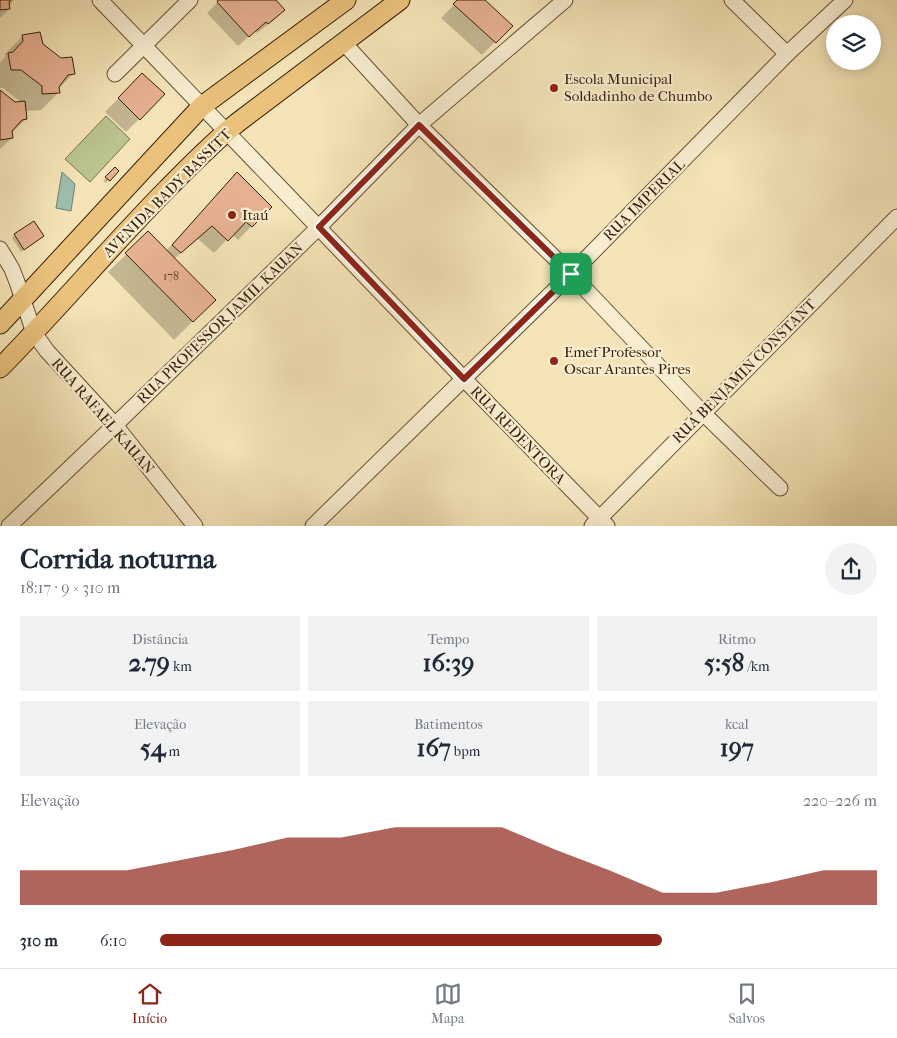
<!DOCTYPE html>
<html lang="pt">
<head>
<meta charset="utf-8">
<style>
	:root { --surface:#fff; --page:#f2f2f3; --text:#1f2937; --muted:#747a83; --line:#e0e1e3; --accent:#8f2418 }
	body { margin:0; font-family:"IM FELL French Canon",serif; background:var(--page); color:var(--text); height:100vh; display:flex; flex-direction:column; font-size:19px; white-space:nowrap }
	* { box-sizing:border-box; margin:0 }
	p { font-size:16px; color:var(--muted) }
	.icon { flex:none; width:28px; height:28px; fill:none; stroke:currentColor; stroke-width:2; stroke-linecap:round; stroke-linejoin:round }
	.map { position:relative; height:526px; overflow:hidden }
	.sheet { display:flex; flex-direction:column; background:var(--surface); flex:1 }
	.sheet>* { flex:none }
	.tools { position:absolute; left:826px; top:15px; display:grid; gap:10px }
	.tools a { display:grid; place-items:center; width:55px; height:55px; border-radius:50%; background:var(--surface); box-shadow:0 2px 12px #0003; font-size:25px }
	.pin { position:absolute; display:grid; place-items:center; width:42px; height:42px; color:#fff; margin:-21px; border-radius:10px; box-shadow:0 2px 8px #0006 }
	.round { display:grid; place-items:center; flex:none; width:52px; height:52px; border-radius:26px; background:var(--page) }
	.headline { display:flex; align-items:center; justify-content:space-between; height:85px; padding:0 20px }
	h1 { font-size:28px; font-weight:700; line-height:38px }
	.metrics { display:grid; grid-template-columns:repeat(3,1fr); gap:8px; height:85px; padding:5px 20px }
	.metrics div { display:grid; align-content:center; border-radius:0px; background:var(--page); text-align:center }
	.metrics b { font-size:25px; font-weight:700 }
	.metrics small { font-size:14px; font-weight:400 }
	.metrics p { font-size:14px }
	.chart { height:140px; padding:10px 20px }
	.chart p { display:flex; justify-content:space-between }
	.chart svg { width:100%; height:90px; margin-top:5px; fill:var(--accent); opacity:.7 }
	ul { padding:0 20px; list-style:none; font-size:16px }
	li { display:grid; grid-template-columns:80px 60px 1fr; align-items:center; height:38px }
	li i { height:12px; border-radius:6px; background:var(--accent) }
	.tabs { display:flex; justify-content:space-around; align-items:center; height:70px; border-top:1px solid var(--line); background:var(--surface); font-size:14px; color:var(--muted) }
	.tabs a { display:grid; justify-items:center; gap:2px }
	.tabs .selected { color:var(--accent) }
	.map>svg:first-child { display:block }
</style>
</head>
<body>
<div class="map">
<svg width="897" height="526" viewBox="0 0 897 526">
	<rect width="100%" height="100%" fill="#f4e4b7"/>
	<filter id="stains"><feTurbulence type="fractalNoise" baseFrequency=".004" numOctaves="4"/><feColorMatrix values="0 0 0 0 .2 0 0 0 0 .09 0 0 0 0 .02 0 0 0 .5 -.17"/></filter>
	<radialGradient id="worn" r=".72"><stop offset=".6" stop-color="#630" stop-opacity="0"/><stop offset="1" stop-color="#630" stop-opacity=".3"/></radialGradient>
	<path fill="#bbc48f" stroke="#78714c" d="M106,116l24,23 -40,43 -25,-23z"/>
	<path fill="#9cbfaf" stroke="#737f6c" d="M62,172l13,12 -4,27 -15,-3z"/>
	<g fill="#0003">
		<path d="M0,0h14l-6,6 1,3 -9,9z"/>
		<path d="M220,0h54l10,10 -10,10 -17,13 -2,-2 -17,15 -31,-33z"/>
		<path d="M459,0h24l28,26 -29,29 -41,-37z"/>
		<path d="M23,36l19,8 31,30 -15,15 1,3 -18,18 -16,1 1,8 -15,15 1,4 -12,11v-57l15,12 7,-1 -19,-15h-3v-25l5,-6v-3z"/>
		<path d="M129,88l10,31 -13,13 -21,-20z"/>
		<path d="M115,168l3,3 -12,12 -3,-2z"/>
		<path d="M224,187l46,20 -32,33 -6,-6 -18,19 -16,-14 -24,20 40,41 -40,40 -66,-68 40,-39 18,18z"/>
		<path d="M15,235l28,1 -22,16 -9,-14z"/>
	</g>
	<g fill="#e6b191" stroke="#361e08">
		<path d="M0,0h11l-2,2 1,7 -10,1z"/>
		<path d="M218,0h58l9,10 -17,14 -2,-2 -17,15 -32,-35z"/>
		<path d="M457,0h28l28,26 -17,17 -43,-39z"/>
		<path d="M40,32l3,12 18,14 11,-1 3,17 -7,1 -9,12 1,6 -18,1v-8l-21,-16h-10l-3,-17 5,-1 10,-11 -1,-6z"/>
		<path d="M142,73l23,21 -25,26 -22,-22z"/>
		<path d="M0,90l15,12 10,-1 2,18 -5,1 -10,11 1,7 -13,2z"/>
		<path d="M115,167l4,4 -9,10 -5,-4z"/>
		<path d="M237,172l35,35 -20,20 -6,-5 -18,19 -16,-15 -31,27 -9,-8z"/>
		<path d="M34,221l10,15 -20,14 -10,-16z"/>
		<path d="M148,231l68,69 -23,22 -68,-69z"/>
	</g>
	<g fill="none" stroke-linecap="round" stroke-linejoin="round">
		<defs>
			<g id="minor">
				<path d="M100,0l364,379 143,147"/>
				<path d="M732,0l55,54"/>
				<path d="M344,43l75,82 152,149 132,139 77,75"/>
				<path d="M115,74l75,-74"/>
				<path d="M0,249l12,20 5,13 17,51 13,18 68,74 80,101"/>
				<path d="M9,526l106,-101 204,-198 100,-102 146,-125"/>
				<path d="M313,526l258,-252 216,-220 58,-54"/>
				<path d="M592,526l305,-309"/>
			</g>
			<g id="major">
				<path d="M0,324l202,-218 144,-106"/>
				<path d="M0,368c57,-58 110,-121 167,-179 23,-23 45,-46 70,-66l163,-123"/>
			</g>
		</defs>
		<use href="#minor" stroke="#665034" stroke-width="17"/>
		<use href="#major" stroke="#361e08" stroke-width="21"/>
		<use href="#minor" stroke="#f8edd0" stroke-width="15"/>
		<use href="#major" stroke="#eac27c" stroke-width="19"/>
	</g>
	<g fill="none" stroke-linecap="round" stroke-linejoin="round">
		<defs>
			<path id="route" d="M419,125l152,149 -107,105 -145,-152z"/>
		</defs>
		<use href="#route" stroke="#fff" stroke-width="10"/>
		<use href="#route" stroke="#8f2418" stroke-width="6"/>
	</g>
	<g fill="#8f2418" stroke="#f8edd0" stroke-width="2">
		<circle cx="554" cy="88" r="5"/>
		<circle cx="232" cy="215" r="5"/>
		<circle cx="554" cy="361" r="5"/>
	</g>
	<g text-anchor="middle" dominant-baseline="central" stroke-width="4.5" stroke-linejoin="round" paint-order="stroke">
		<g font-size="12" fill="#62432a">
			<text x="171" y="276">178</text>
		</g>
		<g font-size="15" fill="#361e08" stroke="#f8edd0" text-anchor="start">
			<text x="564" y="79">Escola Municipal<tspan x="564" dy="17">Soldadinho de Chumbo</tspan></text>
			<text x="242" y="215">Itaú</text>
			<text x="564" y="352">Emef Professor<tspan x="564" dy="17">Oscar Arantes Pires</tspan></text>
		</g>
		<g font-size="15" fill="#361e08" stroke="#f8edd0">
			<text transform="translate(167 193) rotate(-45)">AVENIDA BADY BASSITT</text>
			<text transform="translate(644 200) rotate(-45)">RUA IMPERIAL</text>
			<text transform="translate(220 323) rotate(-44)">RUA PROFESSOR JAMIL KAUAN</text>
			<text transform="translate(744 371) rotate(-45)">RUA BENJAMIN CONSTANT</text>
			<text transform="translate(103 416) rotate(49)">RUA RAFAEL KAUAN</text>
			<text transform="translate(518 435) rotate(46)">RUA REDENTORA</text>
		</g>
	</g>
	<rect width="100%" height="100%" filter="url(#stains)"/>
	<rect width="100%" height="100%" fill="url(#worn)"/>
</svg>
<div class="tools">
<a><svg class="icon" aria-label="layers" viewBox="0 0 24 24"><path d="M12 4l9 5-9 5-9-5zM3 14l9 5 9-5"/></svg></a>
</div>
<div class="pin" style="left:571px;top:274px;background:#1e9e55"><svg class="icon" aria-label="arrive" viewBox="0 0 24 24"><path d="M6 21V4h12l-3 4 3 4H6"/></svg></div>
</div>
<section class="sheet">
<div class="headline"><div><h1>Corrida noturna</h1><p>18:17 · 9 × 310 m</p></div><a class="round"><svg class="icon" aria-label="share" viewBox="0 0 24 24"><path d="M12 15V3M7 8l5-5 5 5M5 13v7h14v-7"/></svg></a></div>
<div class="metrics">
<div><p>Distância</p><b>2.79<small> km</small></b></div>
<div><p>Tempo</p><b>16:39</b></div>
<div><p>Ritmo</p><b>5:58<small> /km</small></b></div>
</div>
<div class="metrics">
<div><p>Elevação</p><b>54<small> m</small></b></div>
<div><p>Batimentos</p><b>167<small> bpm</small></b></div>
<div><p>kcal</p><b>197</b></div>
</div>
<div class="chart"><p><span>Elevação</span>220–226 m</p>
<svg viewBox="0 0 160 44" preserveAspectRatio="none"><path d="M0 44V27L10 27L20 27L30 22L40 17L50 11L60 11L70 6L80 6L90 6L100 17L110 27L120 38L130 38L140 33L150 27L160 27V44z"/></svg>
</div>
<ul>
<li><b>310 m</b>6:10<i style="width:70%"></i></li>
</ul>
</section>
<nav class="tabs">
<a class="selected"><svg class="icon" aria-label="home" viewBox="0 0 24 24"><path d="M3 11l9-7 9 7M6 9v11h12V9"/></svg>Início</a>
<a><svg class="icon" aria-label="map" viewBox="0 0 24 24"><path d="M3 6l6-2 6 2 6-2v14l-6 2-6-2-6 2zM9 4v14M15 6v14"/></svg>Mapa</a>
<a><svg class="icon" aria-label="saved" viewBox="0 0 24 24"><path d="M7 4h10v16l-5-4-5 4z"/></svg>Salvos</a>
</nav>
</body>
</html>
